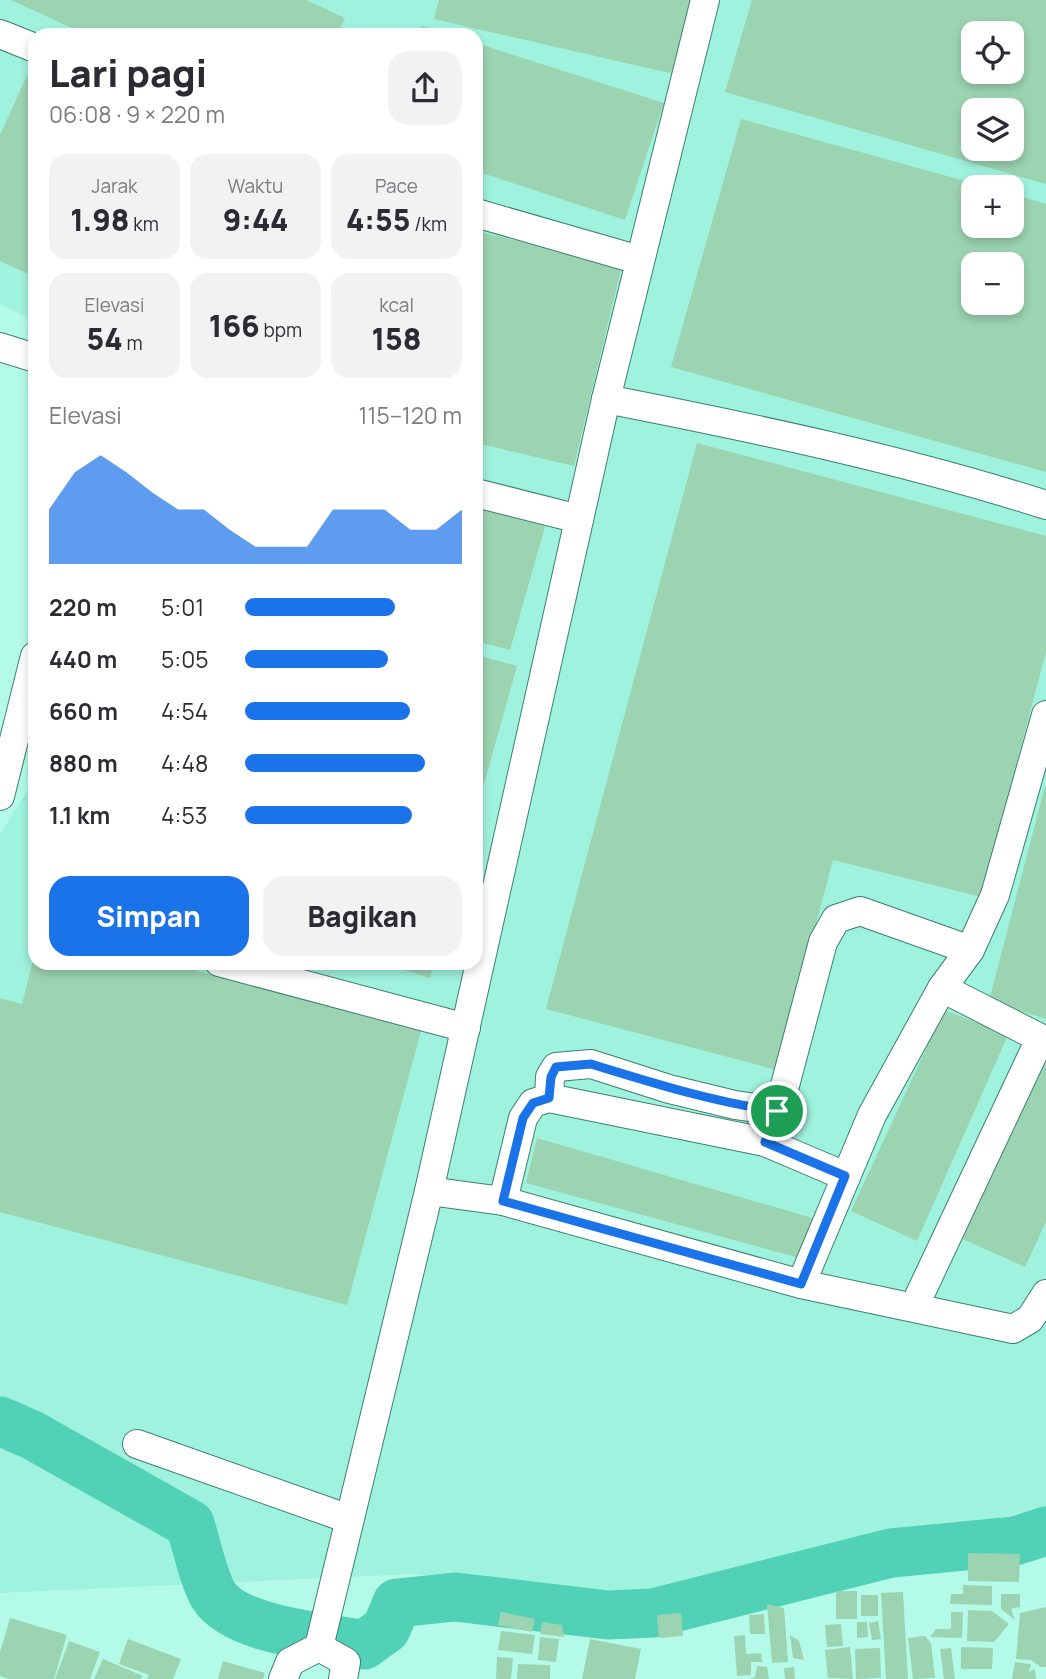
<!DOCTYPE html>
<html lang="id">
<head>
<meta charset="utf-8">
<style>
	:root { --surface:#fff; --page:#f2f2f3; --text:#2b2b33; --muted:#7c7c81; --accent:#1a73e8 }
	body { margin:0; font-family:Manrope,sans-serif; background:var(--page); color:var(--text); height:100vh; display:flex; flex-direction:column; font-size:26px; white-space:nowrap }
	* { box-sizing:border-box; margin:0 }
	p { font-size:23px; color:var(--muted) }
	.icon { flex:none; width:38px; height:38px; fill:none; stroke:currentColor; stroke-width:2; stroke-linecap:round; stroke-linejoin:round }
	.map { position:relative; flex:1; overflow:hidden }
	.drawer { position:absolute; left:28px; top:28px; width:455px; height:942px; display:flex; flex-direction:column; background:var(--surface); border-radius:21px; box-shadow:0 4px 10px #0003 }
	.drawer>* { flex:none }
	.buttons { position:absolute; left:961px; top:21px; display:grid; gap:14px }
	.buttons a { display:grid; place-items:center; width:63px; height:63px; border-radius:14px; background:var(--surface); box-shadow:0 4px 10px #0003; font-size:35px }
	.pin { position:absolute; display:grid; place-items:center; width:60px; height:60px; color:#fff; margin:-30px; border:4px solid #fff; border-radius:50%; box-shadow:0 2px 7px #0007 }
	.round { display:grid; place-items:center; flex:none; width:74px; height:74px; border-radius:21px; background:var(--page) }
	.summary { display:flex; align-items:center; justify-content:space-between; height:119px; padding:0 21px }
	h1 { font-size:38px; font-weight:800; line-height:52px }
	.figures { display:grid; grid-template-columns:repeat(3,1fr); gap:10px; height:119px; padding:7px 21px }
	.figures div { display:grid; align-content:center; border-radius:18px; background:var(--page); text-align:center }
	.figures b { font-size:30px; font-weight:800 }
	.figures small { font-size:19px; font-weight:400 }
	.figures p { font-size:19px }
	.chart { height:196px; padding:14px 21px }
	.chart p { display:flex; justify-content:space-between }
	.chart svg { width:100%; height:126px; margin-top:7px; fill:var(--accent); opacity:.7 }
	.primary-button { display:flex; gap:14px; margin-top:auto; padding:14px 21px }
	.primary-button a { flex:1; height:80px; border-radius:21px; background:var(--accent); color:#fff; font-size:28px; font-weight:800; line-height:80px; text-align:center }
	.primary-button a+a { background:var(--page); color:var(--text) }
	ul { padding:0 21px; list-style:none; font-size:23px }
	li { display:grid; grid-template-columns:112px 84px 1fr; align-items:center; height:52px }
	li i { height:18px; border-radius:9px; background:var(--accent) }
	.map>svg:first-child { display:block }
</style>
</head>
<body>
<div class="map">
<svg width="1046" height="1679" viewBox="0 0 1046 1679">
	<rect width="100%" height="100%" fill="#b3fbe8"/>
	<path fill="#9ff2dd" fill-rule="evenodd" d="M0,0h1046v1507l-47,11 -93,10 -235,63 -78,-1 -180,-16 -413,19v-759l35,-55v183h441v-927h-441v286l-35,-17zM973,33h39v39h-39zM973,110h39v39h-39zM973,187h39v39h-39zM973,264h39v39h-39z"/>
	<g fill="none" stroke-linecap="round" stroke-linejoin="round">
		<path stroke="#51d1b6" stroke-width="49" d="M0,1421l32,14 158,89c6,19 14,57 24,72 23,35 111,41 150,49l22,-16 11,-26 58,-6 153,18 45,-2 238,-60 124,-12 31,-10"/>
	</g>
	<g fill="#9cd4b1" fill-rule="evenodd">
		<path d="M11,0h295l39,18 -8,17h-250z"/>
		<path d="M439,0h255l-20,74 -240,-55z"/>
		<path d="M752,0h294v184l-321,-92zM973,33h39v39h-39zM973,110h39v39h-39z"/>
		<path d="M422,26l27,8 -1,1h-29z"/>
		<path d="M476,43l188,60 -39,117 -149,-49z"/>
		<path d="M35,58v219l-35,-16v-126z"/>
		<path d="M741,119l242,67 -10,1v39h39v-32l34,10v268l-375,-105zM973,264h39v39h-39z"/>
		<path d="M476,231l146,34 -48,201 -98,-23z"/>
		<path d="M697,443l349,93v116l-65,245 -148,-37 -56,210 -231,-61z"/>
		<path d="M476,503l70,20 -36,127 -34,-9z"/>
		<path d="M476,655l41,11 -40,143h-1z"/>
		<path d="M1045,786h1v233l-57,-18z"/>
		<path d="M34,957l1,5h129l257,69 -74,274 -347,-93v-214l22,6z"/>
		<path d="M378,962h56l-4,16z"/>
		<path d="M944,1010l64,25 -91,206 -66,-30z"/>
		<path d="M1046,1057v165l-21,45 -67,-30z"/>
		<path d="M537,1138l279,81 -13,40 -277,-76z"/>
		<path d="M968,1553l52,1 -1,28 -51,-1z"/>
		<path d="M963,1585l29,1v19l-42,-1 1,-10h12z"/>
		<rect x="836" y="1591" width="21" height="28"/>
		<path d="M903,1592l5,87h-22l-5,-86z"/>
		<path d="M1001,1594h19v13l-9,2 4,11 -14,-11z"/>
		<rect x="861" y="1595" width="17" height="21"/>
		<path d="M767,1604l17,4 4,54 -16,1z"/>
		<path d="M1046,1607v60h-5l-10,-7 -15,-1 4,-46z"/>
		<path d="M968,1610l24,1 17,13 -15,18 -27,-1z"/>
		<path d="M501,1612l34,7 -3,13 -34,-7z"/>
		<path d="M951,1612h12l-1,26 -32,-1 6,-8h15z"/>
		<path d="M681,1613l2,23 -24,2 -2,-23z"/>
		<path d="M764,1614l1,20h-15l-1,-19z"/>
		<path d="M10,1618l57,17 -13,44h-45l-9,-3v-24z"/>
		<path d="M878,1621l3,18 -9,1 -3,-17z"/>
		<path d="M542,1622l20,3 2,12 -24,-3z"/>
		<path d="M857,1622h10l1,15 -11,1z"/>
		<path d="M841,1624l2,22 -16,1 -2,-22z"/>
		<path d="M501,1631l34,4 -3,19 -34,-4z"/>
		<path d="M745,1635l1,19 15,-1 1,9h-11v13l-14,1 -3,-40z"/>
		<path d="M790,1635l9,6 5,19 -11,-2z"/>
		<path d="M925,1636l6,7 4,35 -22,1 -5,-41z"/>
		<path d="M540,1637l19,2 -3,23 -18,-2z"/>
		<path d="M128,1639l53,20 -8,20h-26l2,-4 -30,-11z"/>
		<path d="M590,1639l51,10 -6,30h-53z"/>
		<path d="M69,1641l31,11 -10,27h-35z"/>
		<path d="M850,1647l3,32 -25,-1 -3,-28z"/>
		<path d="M961,1647l32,1 -1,21h-31z"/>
		<path d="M880,1648l1,30 -25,1 -1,-30z"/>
		<path d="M951,1648l4,31h-11l-4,-30z"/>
		<path d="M497,1657l16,1 -2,21h-15z"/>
		<path d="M103,1659l40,17 -2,3h-47z"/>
		<path d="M223,1661l42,12 -2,6h-45z"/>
		<path d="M1015,1662l16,2 -2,8 6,-3 1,10h-24z"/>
		<path d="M518,1664l32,1v14h-33z"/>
		<path d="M757,1666l10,1 2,12h-19l5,-2z"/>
		<path d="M794,1667l1,12h-10l-1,-11z"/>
	</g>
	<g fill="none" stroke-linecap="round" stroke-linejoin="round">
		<defs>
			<g id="minor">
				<path d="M0,34l35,14"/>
				<path d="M476,213l163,47"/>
				<path d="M0,347l35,11"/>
				<path d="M606,399c148,29 296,60 440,106"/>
				<path d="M476,493l103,26"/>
				<path d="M0,796l35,-140"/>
				<path d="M219,962l247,66"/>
				<path d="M942,988l104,53"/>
				<path d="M549,1098l1,-21 6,-10 35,-3 78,25 66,16 42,6"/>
				<path d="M765,1142l18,-49 40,-151 13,-23 24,-8 110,39"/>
				<path d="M429,1191l74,10 298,83 212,45 17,-10 16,-25"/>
				<path d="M503,1201l20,-83 10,-15 16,-5 216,44 80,34"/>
				<path d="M801,1284l71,-169 70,-127 28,-38 25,-55 51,-180"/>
				<path d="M914,1307l126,-268"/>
				<path d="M137,1444l212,75"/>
				<path d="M319,1647l27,15 -3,17"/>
				<path d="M283,1679l7,-17 29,-15 110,-456 177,-792 99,-399"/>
			</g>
		</defs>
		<use href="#minor" stroke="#3a8071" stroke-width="30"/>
		<use href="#minor" stroke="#fff" stroke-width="28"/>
	</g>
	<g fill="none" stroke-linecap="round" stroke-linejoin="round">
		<defs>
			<path id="route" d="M591,1064c62,19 122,38 186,47l-12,31 80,34 -44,108 -298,-83 20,-83 10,-15 16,-5 2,-21 5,-10z"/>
		</defs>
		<use href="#route" stroke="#fff" stroke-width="14"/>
		<use href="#route" stroke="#1a73e8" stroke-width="9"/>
	</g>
</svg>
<div class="buttons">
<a><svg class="icon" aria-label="locate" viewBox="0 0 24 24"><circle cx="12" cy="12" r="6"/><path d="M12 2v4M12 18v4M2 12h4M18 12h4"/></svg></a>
<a><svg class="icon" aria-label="layers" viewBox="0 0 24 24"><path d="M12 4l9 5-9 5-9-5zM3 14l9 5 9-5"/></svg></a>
<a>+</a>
<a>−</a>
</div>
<div class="pin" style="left:777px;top:1111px;background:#1e9e55"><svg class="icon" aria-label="arrive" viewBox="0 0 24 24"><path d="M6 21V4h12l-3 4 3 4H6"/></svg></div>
<section class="drawer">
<div class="summary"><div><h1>Lari pagi</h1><p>06:08 · 9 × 220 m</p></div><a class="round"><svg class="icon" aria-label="share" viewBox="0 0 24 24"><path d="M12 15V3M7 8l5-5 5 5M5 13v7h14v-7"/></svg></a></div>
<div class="figures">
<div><p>Jarak</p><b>1.98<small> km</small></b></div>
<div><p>Waktu</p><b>9:44</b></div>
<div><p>Pace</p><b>4:55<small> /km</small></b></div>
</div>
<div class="figures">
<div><p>Elevasi</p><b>54<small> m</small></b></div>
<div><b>166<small> bpm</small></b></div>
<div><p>kcal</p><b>158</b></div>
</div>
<div class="chart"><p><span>Elevasi</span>115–120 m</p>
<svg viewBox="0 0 160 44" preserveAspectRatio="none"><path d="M0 44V25L10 12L20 6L30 12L40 19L50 25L60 25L70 32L80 38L90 38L100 38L110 25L120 25L130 25L140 32L150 32L160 25V44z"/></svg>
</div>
<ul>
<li><b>220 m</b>5:01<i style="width:69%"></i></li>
<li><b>440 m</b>5:05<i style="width:66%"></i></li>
<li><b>660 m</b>4:54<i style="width:76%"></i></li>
<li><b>880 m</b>4:48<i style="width:83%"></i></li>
<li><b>1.1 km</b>4:53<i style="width:77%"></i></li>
</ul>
<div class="primary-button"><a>Simpan</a><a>Bagikan</a></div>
</section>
</div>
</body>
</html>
